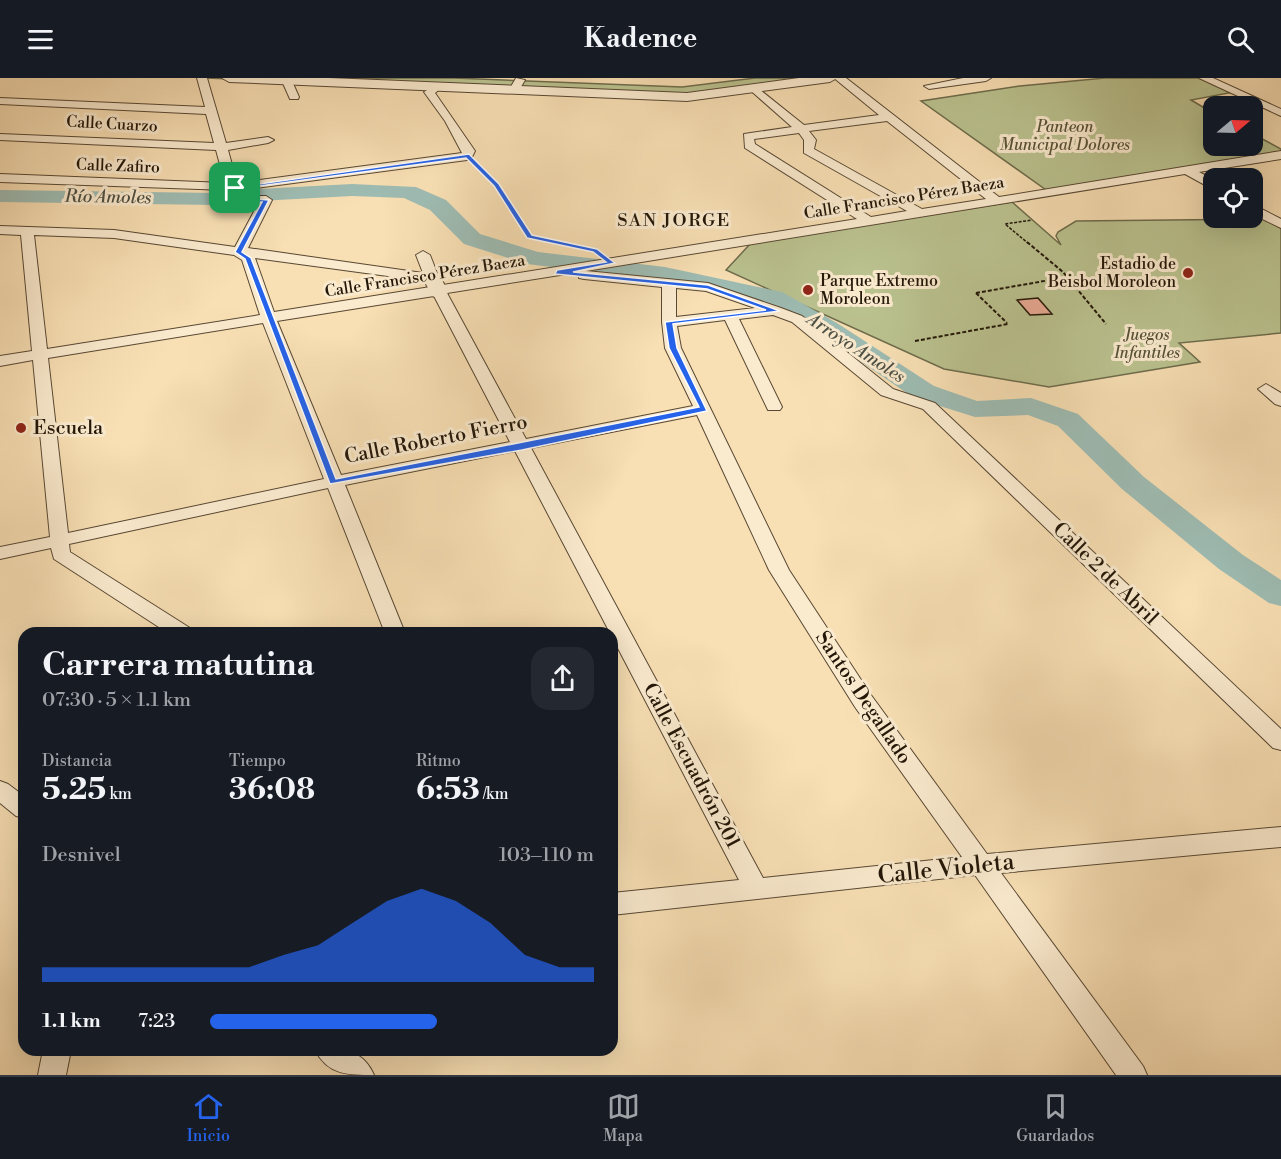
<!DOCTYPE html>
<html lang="es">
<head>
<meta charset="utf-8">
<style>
	:root { --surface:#171b24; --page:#242831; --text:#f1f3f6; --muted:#9ea1a6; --line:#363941; --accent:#2563eb }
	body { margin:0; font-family:"Libre Bodoni",serif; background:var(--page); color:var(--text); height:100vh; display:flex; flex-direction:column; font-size:22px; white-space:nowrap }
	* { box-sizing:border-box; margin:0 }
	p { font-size:20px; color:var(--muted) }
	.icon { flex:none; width:33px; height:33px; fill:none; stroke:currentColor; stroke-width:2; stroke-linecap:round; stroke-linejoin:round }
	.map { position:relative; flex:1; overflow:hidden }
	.panel { position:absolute; left:18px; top:549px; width:600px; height:429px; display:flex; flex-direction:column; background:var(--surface); border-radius:18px; box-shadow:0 6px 24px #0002 }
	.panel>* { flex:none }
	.needle { width:39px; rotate:71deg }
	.controls { position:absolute; left:1203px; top:18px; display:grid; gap:12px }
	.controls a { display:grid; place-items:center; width:60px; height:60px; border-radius:12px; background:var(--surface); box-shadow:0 6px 24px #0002; font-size:30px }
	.pin { position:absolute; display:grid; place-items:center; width:51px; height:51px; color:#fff; margin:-26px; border-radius:12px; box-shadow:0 3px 9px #0006 }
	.round { display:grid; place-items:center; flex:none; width:63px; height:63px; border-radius:18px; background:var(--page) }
	.overview { display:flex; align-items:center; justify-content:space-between; height:102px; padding:0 24px }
	h1 { font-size:33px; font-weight:700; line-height:45px }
	.figures { display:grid; grid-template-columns:repeat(3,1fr); gap:9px; height:102px; padding:6px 24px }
	.figures div { display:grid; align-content:center }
	.figures b { font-size:30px; font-weight:700 }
	.figures small { font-size:16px; font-weight:400 }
	.figures p { font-size:16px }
	.chart { height:168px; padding:12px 24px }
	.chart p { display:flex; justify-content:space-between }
	.chart svg { width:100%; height:108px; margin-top:6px; fill:var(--accent); opacity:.7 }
	ul { padding:0 24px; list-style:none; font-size:20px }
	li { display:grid; grid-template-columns:96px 72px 1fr; align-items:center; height:45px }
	li i { height:15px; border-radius:8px; background:var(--accent) }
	header { display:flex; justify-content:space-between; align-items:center; height:78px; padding:0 24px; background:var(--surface); font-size:27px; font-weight:700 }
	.tabs { display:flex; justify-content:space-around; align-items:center; height:84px; border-top:2px solid var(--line); background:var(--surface); font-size:16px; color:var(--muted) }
	.tabs a { display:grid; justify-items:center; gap:3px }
	.tabs .current { color:var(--accent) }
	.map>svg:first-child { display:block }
</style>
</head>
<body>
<header><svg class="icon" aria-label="menu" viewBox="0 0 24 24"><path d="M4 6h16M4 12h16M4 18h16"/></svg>Kadence<svg class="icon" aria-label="search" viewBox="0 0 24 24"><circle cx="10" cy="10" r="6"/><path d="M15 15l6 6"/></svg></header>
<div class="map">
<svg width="1281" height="997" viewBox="0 0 1281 997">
	<rect width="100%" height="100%" fill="#f8dfb4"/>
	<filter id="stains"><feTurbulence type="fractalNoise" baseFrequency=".00333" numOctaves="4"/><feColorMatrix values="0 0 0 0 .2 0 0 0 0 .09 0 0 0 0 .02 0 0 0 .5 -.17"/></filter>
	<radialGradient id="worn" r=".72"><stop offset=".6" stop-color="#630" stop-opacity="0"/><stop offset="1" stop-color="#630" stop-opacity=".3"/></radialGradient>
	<g fill="#bac28f" stroke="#6e6c4c" stroke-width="1.5">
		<path d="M206,0h248l228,9 73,-9h75l-143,19z"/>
		<path d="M1105,0h99l30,14 -43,8 22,13 1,33h38l1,-12 28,15v6l-232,37 -128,-91 99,-15z"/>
		<path d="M1012,124l49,43 -5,-9 2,-4 18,-11 189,-2 16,9v105l-102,10 21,19 -151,25 -105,-18 -218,-99 25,-27z"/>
	</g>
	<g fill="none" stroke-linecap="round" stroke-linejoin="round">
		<g fill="#9ebcb3" fill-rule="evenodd">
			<path d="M352,106l64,3 30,13 34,34 58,18 127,15 117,25 55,31 97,63 43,15 54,-3 47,16 66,63 99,78 38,25v26l-12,-3 -50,-34 -97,-80 -64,-63 -30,-11 -53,2 -61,-19 -95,-65 -54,-30 -100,-22 -138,-17 -63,-20 -34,-34 -26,-12 -52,-2 -110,6 -8,-1 -3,-5 3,-5 8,-1z"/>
			<path d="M0,112l217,3 8,1 3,5 -3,5 -8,1 -217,-3z"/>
		</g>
	</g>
	<path fill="#ebab95" stroke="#221608" stroke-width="1.5" d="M1038,220l14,16 -22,1 -13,-15z"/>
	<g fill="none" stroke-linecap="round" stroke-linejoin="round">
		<defs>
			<g id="minor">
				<path d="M197,0h10l19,65 42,-6 6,3 -6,3 -40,7 9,33 225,-30 -17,-32 -21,-29 13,-8 5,3 -7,6 40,58 -4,8 -4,1 -227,30 1,6h25l6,4 -24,48 175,25 -7,-18 7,-4 7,4 9,23 -7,4 -177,-24 19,54 583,-93 -112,-71 -1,-14 48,-7 -42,-37v-4l4,-1 50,40 75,-10 -45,-37h12l153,119 282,-46v8l-82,13 15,8v10l-29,-16 -599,97 122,12 73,25 21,8 91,73 42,14 346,326v21l-8,-2 -350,-339 -42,-14 -89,-73 -19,-7 -34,4 43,88 -2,3h-12l-43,-90 -48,6 4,22 108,222 82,125 116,159 294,-27v20l-280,26 142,193 4,9h-31l-141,-200 -363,40v-22l127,-13 -224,-429 -170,34 60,148h-20l-57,-145 -259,56 1,8 120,76 3,5h-25l-114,-74 -3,-11 -51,11v-12l50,-10 -17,-177 -33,6v-10l32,-5 -11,-116 -21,-1v-8l114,4 121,17 23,-43 -26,-1 -5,-13 -227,-8v-8l225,9 -9,-33 -216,-10v-6l214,9 -8,-29 -206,-10v-6l205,9zM887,43l99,78 -64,10 -108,-60 2,-9 -7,-9zM799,55l5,7v13l103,58 -36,6 -116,-73 -1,-5zM34,157l80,3 120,17 8,5 18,55 -213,34zM579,194v6l5,1 78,8v35l3,26 28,58 -167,33 -79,-146zM676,210l30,3 49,17 -79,9zM434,218l76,146 -169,33 -64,-154zM263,245l61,156 -256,54 -20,-175zM697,337l72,155 86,137 107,150 -199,21 -232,-430z"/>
				<path d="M516,0l9,2 -7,12h-8l-1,-2z"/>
				<path d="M963,0h28l-5,3 -57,8 -5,-3z"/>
				<path d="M1199,0h14l68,31v7z"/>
				<path d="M283,1h8l8,18 -1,2h-8l-8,-18z"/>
				<path d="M1252,126l29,15v9l-29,-14z"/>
				<path d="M1266,306l15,9v13l-6,-2 -17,-15z"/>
				<path d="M0,703l8,3 16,12v22l-8,-2 -16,-13z"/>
				<path d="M43,972h28l-5,25h-28z"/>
				<path d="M315,972c26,0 47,-3 59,25 -26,0 -46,0 -59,-25z"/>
			</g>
			<g id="tertiary">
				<path d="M222,0h107l358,15 112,-15h38l-7,4 -143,19 -458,-19z"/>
				<path d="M432,194l7,2 9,18 -2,4 -7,2 -7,-2 -9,-18z"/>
			</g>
		</defs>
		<use href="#minor" stroke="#584833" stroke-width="2"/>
		<use href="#tertiary" stroke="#584833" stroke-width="2"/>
		<g stroke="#221608" stroke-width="1.5" stroke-dasharray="3 1.5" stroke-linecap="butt">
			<path d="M478,86l18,21 33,52 34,7"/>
			<path d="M1029,166l-24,-20 27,-4"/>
		</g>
		<g stroke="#221608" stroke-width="2" stroke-dasharray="4 2" stroke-linecap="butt">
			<path d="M555,164l39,8"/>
			<path d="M1027,164l36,30 43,52"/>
			<path d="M976,215l91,-16"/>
			<path d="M976,215l31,30"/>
			<path d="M915,263l93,-17"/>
		</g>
		<use href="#minor" fill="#faeace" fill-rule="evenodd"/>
		<use href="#tertiary" fill="#faeace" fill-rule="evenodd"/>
	</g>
	<path fill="#2563eb" stroke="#fff" stroke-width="1.5" fill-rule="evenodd" d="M469,76l30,30 33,51 65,14 18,14 -42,9 135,13 72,26 -107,13 4,24 30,63 -185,39 -192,34 -85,-225 -10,-7 27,-50h-28l-2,-14zM466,80l28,28 33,52 66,14 13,10 -49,8 -2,4 152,15 59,21 -101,12 4,26 30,59 -363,72 -85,-221 -9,-6 27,-52 -30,-2 -1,-9z"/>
	<g fill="#8f2418" stroke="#faeace" stroke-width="2">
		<circle cx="1188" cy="195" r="6"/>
		<circle cx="808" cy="212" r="6"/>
		<circle cx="21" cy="350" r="6"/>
	</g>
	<g text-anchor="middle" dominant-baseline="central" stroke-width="6" stroke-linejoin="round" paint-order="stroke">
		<g font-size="16" fill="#221608" stroke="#faeace">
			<text transform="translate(112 46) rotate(3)">Calle Cuarzo</text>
			<text transform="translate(118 88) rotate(2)">Calle Zafiro</text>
			<text transform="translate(904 120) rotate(-9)">Calle Francisco Pérez Baeza</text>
			<text transform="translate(425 198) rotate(-9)">Calle Francisco Pérez Baeza</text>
		</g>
		<g font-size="16" font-style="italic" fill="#575237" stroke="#faeace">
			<text x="1065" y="49">Panteon<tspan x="1065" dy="18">Municipal Dolores</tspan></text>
			<text x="1147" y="257">Juegos<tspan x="1147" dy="18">Infantiles</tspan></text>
		</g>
		<g font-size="16" fill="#221608" stroke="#faeace" text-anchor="end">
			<text x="1176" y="186">Estadio de<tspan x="1176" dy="18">Beisbol Moroleon</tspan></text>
			<text x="820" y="203" text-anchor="start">Parque Extremo<tspan x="820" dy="18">Moroleon</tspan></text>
		</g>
		<g font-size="18" font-style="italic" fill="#4d5044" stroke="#faeace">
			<text transform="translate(108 119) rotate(1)">Río Amoles</text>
			<text transform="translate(856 270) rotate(33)">Arroyo Amoles</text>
		</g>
		<g font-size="18" letter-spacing="1.5" fill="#221608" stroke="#faeace">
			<text x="674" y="142">SAN JORGE</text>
		</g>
		<g font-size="20" fill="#221608" stroke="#faeace" text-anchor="start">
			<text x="33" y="350">Escuela</text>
		</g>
		<g font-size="20" fill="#221608" stroke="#faeace">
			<text transform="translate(436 362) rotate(-11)">Calle Roberto Fierro</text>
			<text transform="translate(1105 496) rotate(44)">Calle 2 de Abril</text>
			<text transform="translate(863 620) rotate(56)">Santos Degallado</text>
			<text transform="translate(691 688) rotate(62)">Calle Escuadrón 201</text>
		</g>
		<g font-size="24" fill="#221608" stroke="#faeace">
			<text transform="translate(946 791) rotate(-6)">Calle Violeta</text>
		</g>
	</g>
	<rect width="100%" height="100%" filter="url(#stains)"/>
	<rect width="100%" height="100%" fill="url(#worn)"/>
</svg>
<div class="controls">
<a><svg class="needle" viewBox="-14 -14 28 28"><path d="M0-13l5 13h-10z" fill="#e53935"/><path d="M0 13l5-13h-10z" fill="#9ea1a6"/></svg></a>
<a><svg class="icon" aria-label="locate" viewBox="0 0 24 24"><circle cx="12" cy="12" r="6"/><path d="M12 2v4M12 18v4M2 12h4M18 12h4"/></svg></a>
</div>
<div class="pin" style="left:235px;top:110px;background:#1e9e55"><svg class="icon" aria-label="arrive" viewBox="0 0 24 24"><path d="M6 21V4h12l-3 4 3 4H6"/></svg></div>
<section class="panel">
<div class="overview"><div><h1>Carrera matutina</h1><p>07:30 · 5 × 1.1 km</p></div><a class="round"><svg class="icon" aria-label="share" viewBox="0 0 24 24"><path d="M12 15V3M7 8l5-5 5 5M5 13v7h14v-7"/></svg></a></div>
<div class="figures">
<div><p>Distancia</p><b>5.25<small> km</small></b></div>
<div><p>Tiempo</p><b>36:08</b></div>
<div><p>Ritmo</p><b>6:53<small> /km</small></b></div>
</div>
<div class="chart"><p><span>Desnivel</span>103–110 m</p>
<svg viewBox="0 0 160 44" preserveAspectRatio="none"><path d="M0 44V38L10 38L20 38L30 38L40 38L50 38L60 38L70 33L80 29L90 20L100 11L110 6L120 11L130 20L140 33L150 38L160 38V44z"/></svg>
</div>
<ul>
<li><b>1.1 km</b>7:23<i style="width:59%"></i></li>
</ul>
</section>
</div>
<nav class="tabs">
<a class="current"><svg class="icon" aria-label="home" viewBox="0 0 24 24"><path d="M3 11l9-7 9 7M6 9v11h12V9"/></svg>Inicio</a>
<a><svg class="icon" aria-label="map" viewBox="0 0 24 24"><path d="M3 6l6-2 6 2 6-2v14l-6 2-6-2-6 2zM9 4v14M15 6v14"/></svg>Mapa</a>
<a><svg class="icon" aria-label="saved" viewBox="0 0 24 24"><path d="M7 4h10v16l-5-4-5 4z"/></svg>Guardados</a>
</nav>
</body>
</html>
